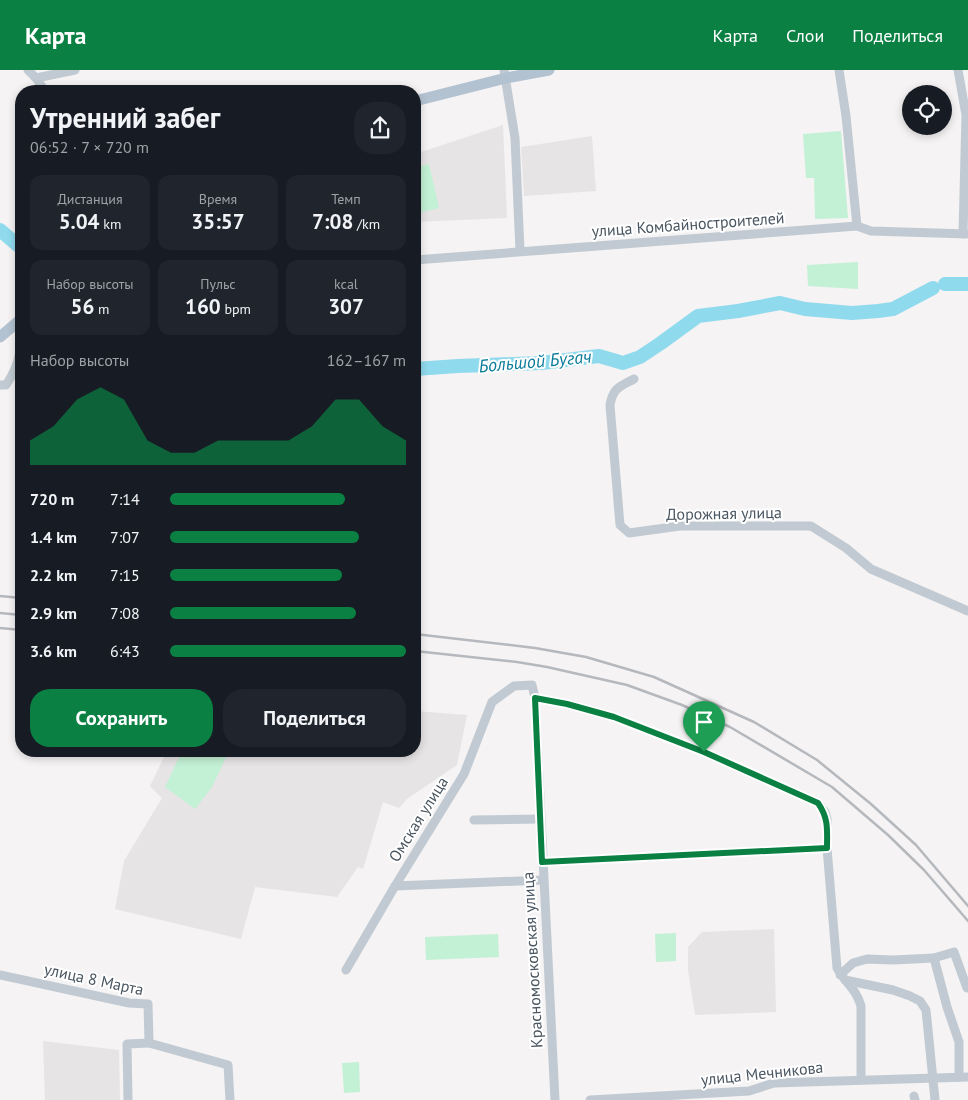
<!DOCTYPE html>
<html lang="ru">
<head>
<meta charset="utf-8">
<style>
	:root { --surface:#171b24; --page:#20242c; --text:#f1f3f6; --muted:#9ea1a6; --accent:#0b8043 }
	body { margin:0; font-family:"PT Sans",sans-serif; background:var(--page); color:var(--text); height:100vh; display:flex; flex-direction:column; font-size:19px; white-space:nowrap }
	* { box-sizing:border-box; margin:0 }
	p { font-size:16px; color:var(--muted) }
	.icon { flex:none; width:28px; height:28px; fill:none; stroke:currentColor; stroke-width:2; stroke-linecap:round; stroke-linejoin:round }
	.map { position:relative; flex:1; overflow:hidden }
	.details { position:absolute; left:15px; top:15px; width:406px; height:672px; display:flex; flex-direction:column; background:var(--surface); border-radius:20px; box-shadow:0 2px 8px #0003 }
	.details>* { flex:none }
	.tools { position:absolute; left:902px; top:15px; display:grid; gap:10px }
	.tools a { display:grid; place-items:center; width:50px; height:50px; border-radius:50%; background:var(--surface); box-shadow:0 2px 8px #0003; font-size:25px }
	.pin { position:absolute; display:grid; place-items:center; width:42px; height:42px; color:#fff; margin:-51px -21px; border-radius:50% 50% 50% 0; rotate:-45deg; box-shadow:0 0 5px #0007 }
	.pin .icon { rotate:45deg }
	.round { display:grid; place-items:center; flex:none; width:52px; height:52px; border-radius:20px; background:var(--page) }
	.headline { display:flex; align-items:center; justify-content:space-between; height:85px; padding:0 15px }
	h1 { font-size:28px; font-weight:800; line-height:38px }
	.figures { display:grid; grid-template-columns:repeat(3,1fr); gap:8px; height:85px; padding:5px 15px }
	.figures div { display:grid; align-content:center; border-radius:12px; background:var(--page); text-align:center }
	.figures b { font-size:21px; font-weight:800 }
	.figures small { font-size:14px; font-weight:400 }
	.figures p { font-size:14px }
	.chart { height:140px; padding:10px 15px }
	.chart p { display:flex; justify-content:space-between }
	.chart svg { width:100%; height:90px; margin-top:5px; fill:var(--accent); opacity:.7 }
	.button { display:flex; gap:10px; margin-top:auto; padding:10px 15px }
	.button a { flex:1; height:58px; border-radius:20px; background:var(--accent); color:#fff; font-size:20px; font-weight:800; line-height:58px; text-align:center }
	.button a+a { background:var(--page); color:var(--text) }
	ul { padding:0 15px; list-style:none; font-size:16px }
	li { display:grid; grid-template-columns:80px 60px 1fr; align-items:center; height:38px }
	li i { height:12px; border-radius:6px; background:var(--accent) }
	header { display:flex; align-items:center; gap:30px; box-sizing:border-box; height:70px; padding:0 25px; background:var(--accent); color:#fff }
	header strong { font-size:24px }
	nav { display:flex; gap:28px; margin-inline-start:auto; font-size:18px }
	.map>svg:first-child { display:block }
</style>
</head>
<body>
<header>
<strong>Карта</strong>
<nav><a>Карта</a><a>Слои</a><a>Поделиться</a></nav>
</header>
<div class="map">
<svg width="968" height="1030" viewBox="0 0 968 1030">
	<rect width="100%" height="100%" fill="#f5f3f3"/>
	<g fill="#e6e4e5">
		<path d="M503,55l4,93 -92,4v-68z"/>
		<path d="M592,66l4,55 -72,5 -3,-49z"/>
		<path d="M415,641l52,4 -10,50 -50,34 -8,9 -16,-6 -20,67 -5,-2 -21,30 -82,-10 -14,52 -126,-30 9,-48 38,-63 -12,-12 17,-35h248z"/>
		<path d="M774,859l2,83 -81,3 -7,-45v-23l14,-15z"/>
		<path d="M43,971l76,9 1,50h-75z"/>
	</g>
	<g fill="#c3f1d5">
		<path d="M841,61l7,87 -33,1 -1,-41h-8l-3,-44z"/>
		<path d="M429,94l10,44 -22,5 -2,-7v-38z"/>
		<path d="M858,192v27l-50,-3 -1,-21z"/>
		<path d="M182,681h47l-17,36 -17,22 -30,-22z"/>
		<path d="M676,863v28l-20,1 -1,-28z"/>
		<path d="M498,864l1,23 -73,3 -1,-23z"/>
		<path d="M359,992l1,30 -16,1 -2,-30z"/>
	</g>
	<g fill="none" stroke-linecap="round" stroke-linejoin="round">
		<g stroke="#90daee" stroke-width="14">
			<path d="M0,160l21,18"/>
			<path d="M945,214h23"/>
			<path d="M415,299l43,-3 83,-3 58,-7 24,7 17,-6 21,-14 37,-27 40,-5 42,-8 25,6 47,4 26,-2 15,-2 40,-21"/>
		</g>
		<g stroke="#c1cad2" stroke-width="9">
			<path d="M28,0l8,8 9,13"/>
			<path d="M504,0l11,68 5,113"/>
			<path d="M839,0l7,46 11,110"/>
			<path d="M958,0l8,45 -3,119"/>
			<path d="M36,8l39,-8"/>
			<path d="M415,190l442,-34 14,5 97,3"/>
			<path d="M634,309c-15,8 -21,9 -24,26l10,120 9,8 51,-7h131l35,22 25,21 97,42"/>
			<path d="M0,315h6c15,-22 16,-37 12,-63"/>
			<path d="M535,628l20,402"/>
			<path d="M474,750l66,-1"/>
			<path d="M542,792l285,-14"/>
			<path d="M395,816l148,-6"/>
			<path d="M346,900l49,-84 69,-112 28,-72 22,-16 18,-1 3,13 32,6 47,13 90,35 114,51 7,9 2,7v29l10,120c8,15 19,20 24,38v74"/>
			<path d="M0,905l129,28 19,1 1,39 79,22 2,35"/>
			<path d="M840,905l13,-12 14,-4 26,1 41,-2"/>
			<path d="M845,910l48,10 17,6 10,5 6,9 9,90"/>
			<path d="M959,1007v-35l-12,-35 -13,-49 20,-6 13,36"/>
			<path d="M914,1026l1,4"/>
			<path d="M128,1030l-1,-56 22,-1"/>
			<path d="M590,1030l159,-9 25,-8 194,-6"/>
		</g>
		<g stroke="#b3c2d1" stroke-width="11">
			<path d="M415,31l91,-23 43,-8"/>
			<path d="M0,267l21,-18"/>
		</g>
		<g stroke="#b5b8bd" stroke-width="2.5">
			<path d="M0,526l21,2"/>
			<path d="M0,543l21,2"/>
			<path d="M0,558l21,2"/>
			<path d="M415,564l120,14 51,9 68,20 100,45 63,38 54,44 45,41 52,61"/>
			<path d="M415,581l102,11 30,5 80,18 55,20 48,22 102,60 56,48 36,35 44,51"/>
		</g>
	</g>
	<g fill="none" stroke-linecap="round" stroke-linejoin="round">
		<defs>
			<path id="route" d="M535,628l32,6 47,13 90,35 114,51c11,16 9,27 9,45l-285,14z"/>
		</defs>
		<use href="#route" stroke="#fff" stroke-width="10"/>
		<use href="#route" stroke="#0b8043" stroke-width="6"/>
	</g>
	<g text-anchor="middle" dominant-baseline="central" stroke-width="4" stroke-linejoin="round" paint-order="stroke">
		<g font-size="16" fill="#4a5661" stroke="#fff">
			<text transform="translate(688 154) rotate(-4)">улица Комбайностроителей</text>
			<text transform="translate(724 443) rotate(-1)">Дорожная улица</text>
			<text transform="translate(418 749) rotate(-58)">Омская улица</text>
			<text transform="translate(532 890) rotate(-93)">Красномосковская улица</text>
			<text transform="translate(94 909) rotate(12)">улица 8 Марта</text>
			<text transform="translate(762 1003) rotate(-6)">улица Мечникова</text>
		</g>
		<g font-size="18" font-style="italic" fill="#0c7c9b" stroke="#fff">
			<text transform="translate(535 291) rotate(-5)">Большой Бугач</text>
		</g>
	</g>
</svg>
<div class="tools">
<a><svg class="icon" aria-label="locate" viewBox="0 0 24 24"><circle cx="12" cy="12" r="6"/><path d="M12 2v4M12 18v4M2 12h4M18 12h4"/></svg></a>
</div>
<div class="pin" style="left:704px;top:682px;background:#1e9e55"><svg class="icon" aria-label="arrive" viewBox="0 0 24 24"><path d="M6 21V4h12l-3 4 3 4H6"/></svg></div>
<section class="details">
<div class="headline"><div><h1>Утренний забег</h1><p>06:52 · 7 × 720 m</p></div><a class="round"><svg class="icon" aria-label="share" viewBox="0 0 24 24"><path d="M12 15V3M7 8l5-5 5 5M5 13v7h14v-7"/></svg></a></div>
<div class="figures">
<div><p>Дистанция</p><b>5.04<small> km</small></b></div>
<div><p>Время</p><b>35:57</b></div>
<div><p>Темп</p><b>7:08<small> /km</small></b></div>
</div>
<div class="figures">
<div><p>Набор высоты</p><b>56<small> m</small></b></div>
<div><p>Пульс</p><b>160<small> bpm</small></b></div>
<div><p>kcal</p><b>307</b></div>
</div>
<div class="chart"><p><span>Набор высоты</span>162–167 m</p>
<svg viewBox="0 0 160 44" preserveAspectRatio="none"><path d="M0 44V32L10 25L20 12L30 6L40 12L50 32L60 38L70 38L80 32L90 32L100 32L110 32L120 25L130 12L140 12L150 25L160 32V44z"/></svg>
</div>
<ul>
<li><b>720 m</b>7:14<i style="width:74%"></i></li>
<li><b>1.4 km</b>7:07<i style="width:80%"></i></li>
<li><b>2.2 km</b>7:15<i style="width:73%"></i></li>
<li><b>2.9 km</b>7:08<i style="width:79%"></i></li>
<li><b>3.6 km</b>6:43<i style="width:100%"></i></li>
</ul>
<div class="button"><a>Сохранить</a><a>Поделиться</a></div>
</section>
</div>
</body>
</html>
